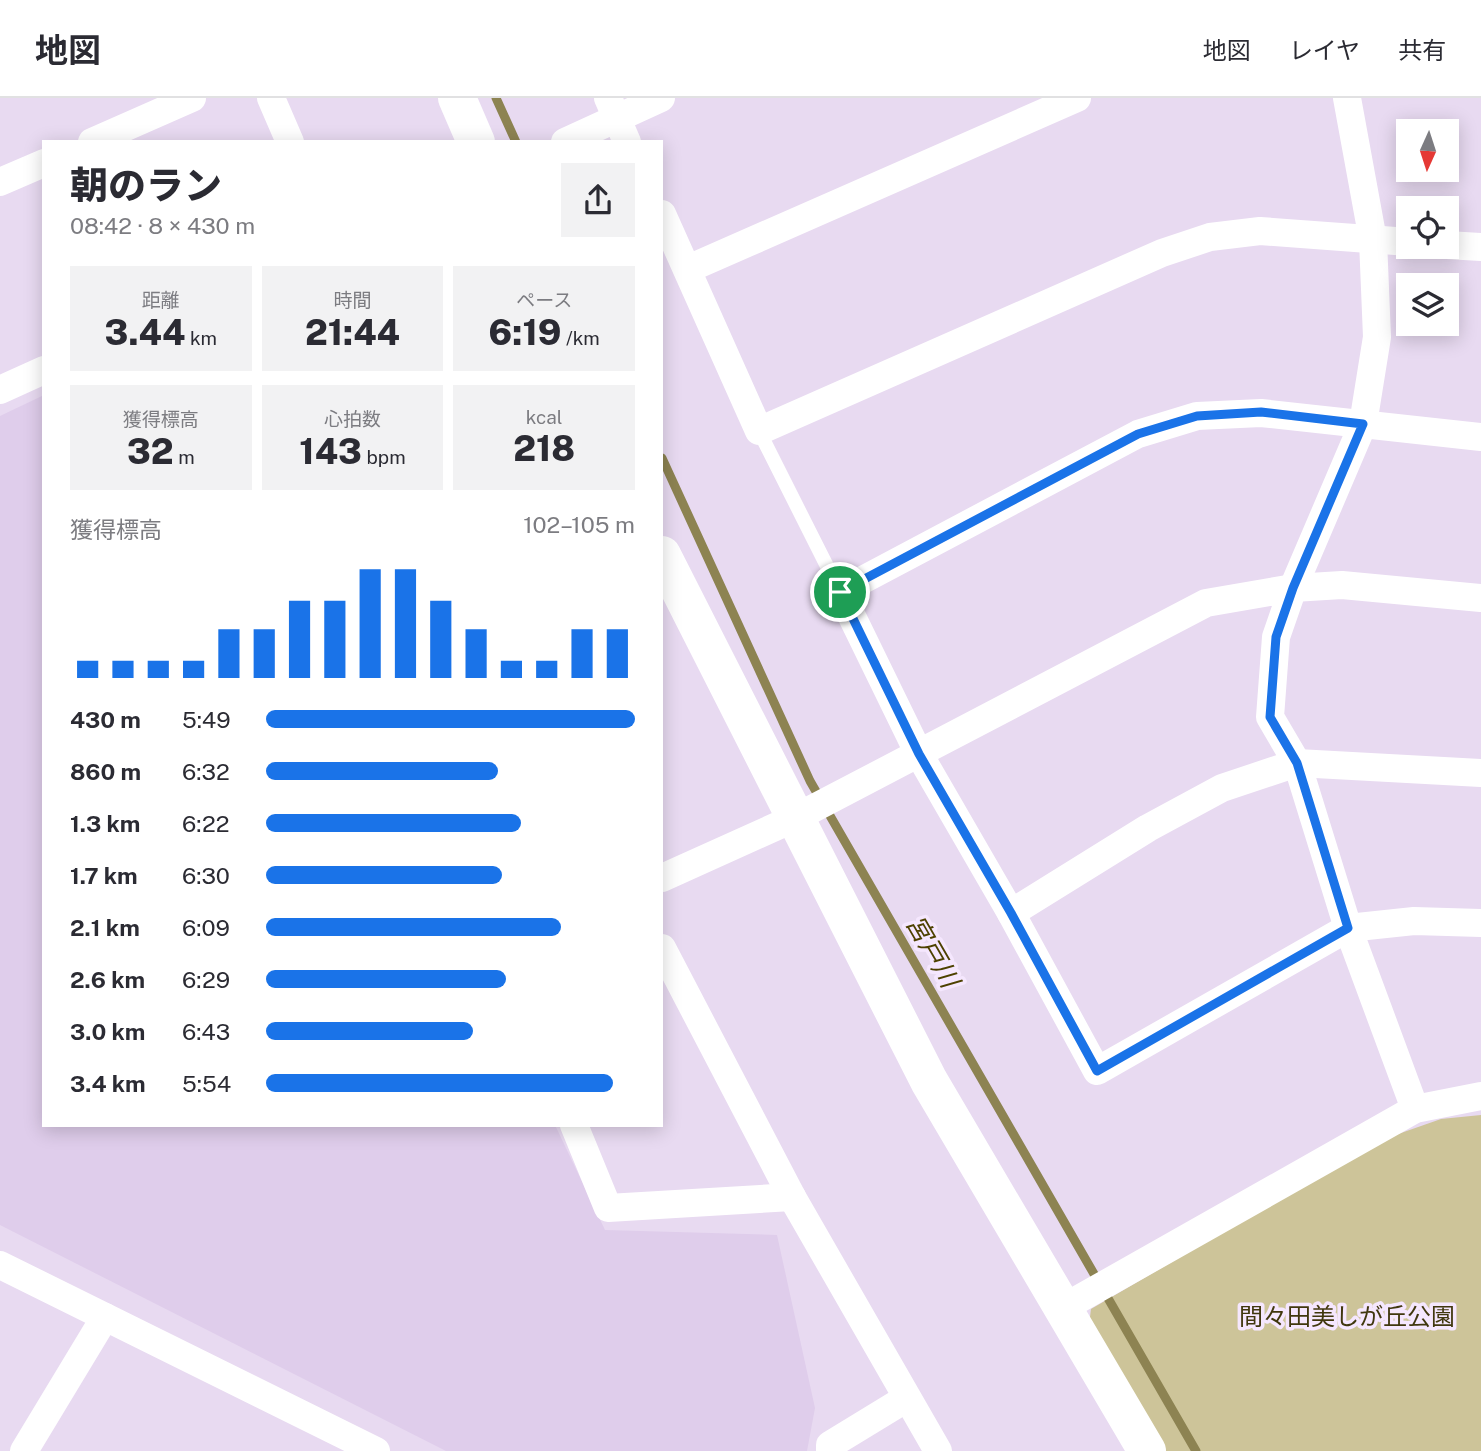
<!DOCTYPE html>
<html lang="ja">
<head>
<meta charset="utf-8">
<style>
	:root { --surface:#fff; --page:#f2f2f3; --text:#2b2b33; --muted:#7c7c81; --line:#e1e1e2; --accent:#1a73e8 }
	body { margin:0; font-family:"Public Sans","Noto Sans JP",sans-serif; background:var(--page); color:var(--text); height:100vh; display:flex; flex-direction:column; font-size:26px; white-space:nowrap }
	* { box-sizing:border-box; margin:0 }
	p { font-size:23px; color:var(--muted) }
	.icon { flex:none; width:38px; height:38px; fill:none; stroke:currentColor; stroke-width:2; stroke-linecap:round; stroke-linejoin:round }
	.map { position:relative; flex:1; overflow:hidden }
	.panel { position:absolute; left:42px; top:42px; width:621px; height:987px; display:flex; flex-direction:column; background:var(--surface); border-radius:0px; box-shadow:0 4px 18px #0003 }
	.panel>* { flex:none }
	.needle { width:46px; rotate:183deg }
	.fabs { position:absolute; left:1396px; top:21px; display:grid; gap:14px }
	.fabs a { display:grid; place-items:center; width:63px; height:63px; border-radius:0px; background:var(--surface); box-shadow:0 4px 18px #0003; font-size:35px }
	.pin { position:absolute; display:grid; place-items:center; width:60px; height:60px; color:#fff; margin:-30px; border:4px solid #fff; border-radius:50%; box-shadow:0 2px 7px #0007 }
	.round { display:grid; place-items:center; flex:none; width:74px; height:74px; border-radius:0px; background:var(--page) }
	.head { display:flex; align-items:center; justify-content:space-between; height:119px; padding:0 28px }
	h1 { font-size:38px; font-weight:800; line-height:52px }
	.figures { display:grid; grid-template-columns:repeat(3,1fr); gap:10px; height:119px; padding:7px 28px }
	.figures div { display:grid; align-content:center; border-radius:0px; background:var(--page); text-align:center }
	.figures b { font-size:35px; font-weight:800 }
	.figures small { font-size:19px; font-weight:400 }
	.figures p { font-size:19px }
	.chart { height:196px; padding:14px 28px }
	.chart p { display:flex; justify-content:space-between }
	.chart svg { width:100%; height:126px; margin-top:7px; stroke:var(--accent); stroke-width:6 }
	ul { padding:0 28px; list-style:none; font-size:23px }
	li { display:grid; grid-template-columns:112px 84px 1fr; align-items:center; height:52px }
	li i { height:18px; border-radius:9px; background:var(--accent) }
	header { display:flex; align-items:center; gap:42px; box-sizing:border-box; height:98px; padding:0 35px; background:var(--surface); border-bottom:2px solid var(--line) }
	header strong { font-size:33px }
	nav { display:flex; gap:38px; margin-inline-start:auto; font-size:24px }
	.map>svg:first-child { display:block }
</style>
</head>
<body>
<header>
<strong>地図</strong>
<nav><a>地図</a><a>レイヤ</a><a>共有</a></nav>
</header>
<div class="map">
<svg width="1481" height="1353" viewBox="0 0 1481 1353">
	<rect width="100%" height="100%" fill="#e8daf1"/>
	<path fill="#dfcdeb" d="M44,297v730h511l50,105 172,5 38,173 -8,43h-361l-446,-226v-809z"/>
	<path fill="#cdc499" d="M1481,1017v336h-316l-76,-126 2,-16 290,-169 60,-21z"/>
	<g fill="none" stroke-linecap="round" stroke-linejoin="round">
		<g stroke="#8d8352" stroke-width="9">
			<path d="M496,0l20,44"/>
			<path d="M662,360l148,323 386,670"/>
		</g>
		<path stroke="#fff" stroke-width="14" d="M759,333l81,161"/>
		<g stroke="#fff" stroke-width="28">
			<path d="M271,0l19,44"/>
			<path d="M608,0l19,44"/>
			<path d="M1347,0l26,142 4,97 -14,87 -70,164 -17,49 -6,80 27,46 51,165 67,181"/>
			<path d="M92,44l100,-44"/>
			<path d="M565,44l96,-44"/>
			<path d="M0,84l44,-19"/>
			<path d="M662,116l97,217 403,-178 48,-16 50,-6 149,11"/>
			<path d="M1447,147l34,2"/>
			<path d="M688,171l389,-171"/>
			<path d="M0,292l44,-20"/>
			<path d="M1481,339l-220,-24 -64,3 -59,18 -298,158 79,162 92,159 86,158 251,-143 66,-7 67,2"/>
			<path d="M662,780l133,-60 411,-215 87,-15 49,-3 139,13"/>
			<path d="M1011,815l137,-85 74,-40 75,-25 184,10"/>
			<path d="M662,850l130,249 146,254"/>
			<path d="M574,1027l34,83 184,-11"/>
			<path d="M0,1167l376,186"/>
			<path d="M1063,1210l352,-199 66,-13"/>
			<path d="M24,1353l81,-134"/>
			<path d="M830,1353v-6l77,-47"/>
		</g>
		<g stroke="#fff" stroke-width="38">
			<path d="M457,0l19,44"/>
			<path d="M662,457l267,526 218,370"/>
		</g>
	</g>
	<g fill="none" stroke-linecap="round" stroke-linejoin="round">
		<defs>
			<path id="route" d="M1261,314l102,12 -70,164 -17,49 -6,80 27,46 51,165 -251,143 -86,-158 -92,-159 -79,-162 298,-158 59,-18z"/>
		</defs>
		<use href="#route" stroke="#fff" stroke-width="14"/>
		<use href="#route" stroke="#1a73e8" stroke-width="9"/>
	</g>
	<g text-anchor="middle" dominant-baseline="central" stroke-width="7" stroke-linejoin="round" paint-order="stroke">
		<g font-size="24" fill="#40370e" stroke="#f5e7fe">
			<text x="1347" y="1218">間々田美しが丘公園</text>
		</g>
		<g font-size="26" font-style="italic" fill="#4d4100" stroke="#f5e7fe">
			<text transform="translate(933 853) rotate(60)">宮戸川</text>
		</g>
	</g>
</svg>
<div class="fabs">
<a><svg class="needle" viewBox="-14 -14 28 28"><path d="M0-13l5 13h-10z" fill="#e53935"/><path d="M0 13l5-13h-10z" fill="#7c7c81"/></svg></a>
<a><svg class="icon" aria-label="locate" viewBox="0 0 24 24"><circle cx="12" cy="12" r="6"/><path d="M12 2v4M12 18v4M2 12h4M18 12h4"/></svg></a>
<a><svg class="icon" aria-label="layers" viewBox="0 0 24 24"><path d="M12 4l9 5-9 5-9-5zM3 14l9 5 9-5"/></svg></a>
</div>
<div class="pin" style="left:840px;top:494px;background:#1e9e55"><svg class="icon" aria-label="arrive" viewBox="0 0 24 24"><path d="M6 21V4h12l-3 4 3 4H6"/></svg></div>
<section class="panel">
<div class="head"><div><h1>朝のラン</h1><p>08:42 · 8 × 430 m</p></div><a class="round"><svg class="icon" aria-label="share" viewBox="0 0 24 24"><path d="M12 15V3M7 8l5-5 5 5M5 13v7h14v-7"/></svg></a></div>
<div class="figures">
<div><p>距離</p><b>3.44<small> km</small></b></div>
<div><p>時間</p><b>21:44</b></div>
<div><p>ペース</p><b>6:19<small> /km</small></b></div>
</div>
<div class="figures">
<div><p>獲得標高</p><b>32<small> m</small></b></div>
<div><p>心拍数</p><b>143<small> bpm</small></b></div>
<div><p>kcal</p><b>218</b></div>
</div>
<div class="chart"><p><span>獲得標高</span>102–105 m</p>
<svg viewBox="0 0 160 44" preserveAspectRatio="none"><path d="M5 44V38M15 44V38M25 44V38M35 44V38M45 44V27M55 44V27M65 44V17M75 44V17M85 44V6M95 44V6M105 44V17M115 44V27M125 44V38M135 44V38M145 44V27M155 44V27"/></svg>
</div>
<ul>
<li><b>430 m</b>5:49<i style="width:100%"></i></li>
<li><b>860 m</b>6:32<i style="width:63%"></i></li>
<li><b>1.3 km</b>6:22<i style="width:69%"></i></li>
<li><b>1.7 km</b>6:30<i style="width:64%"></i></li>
<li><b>2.1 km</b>6:09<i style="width:80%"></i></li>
<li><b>2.6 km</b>6:29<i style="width:65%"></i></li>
<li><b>3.0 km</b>6:43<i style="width:56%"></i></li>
<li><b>3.4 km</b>5:54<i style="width:94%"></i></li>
</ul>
</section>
</div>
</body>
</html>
